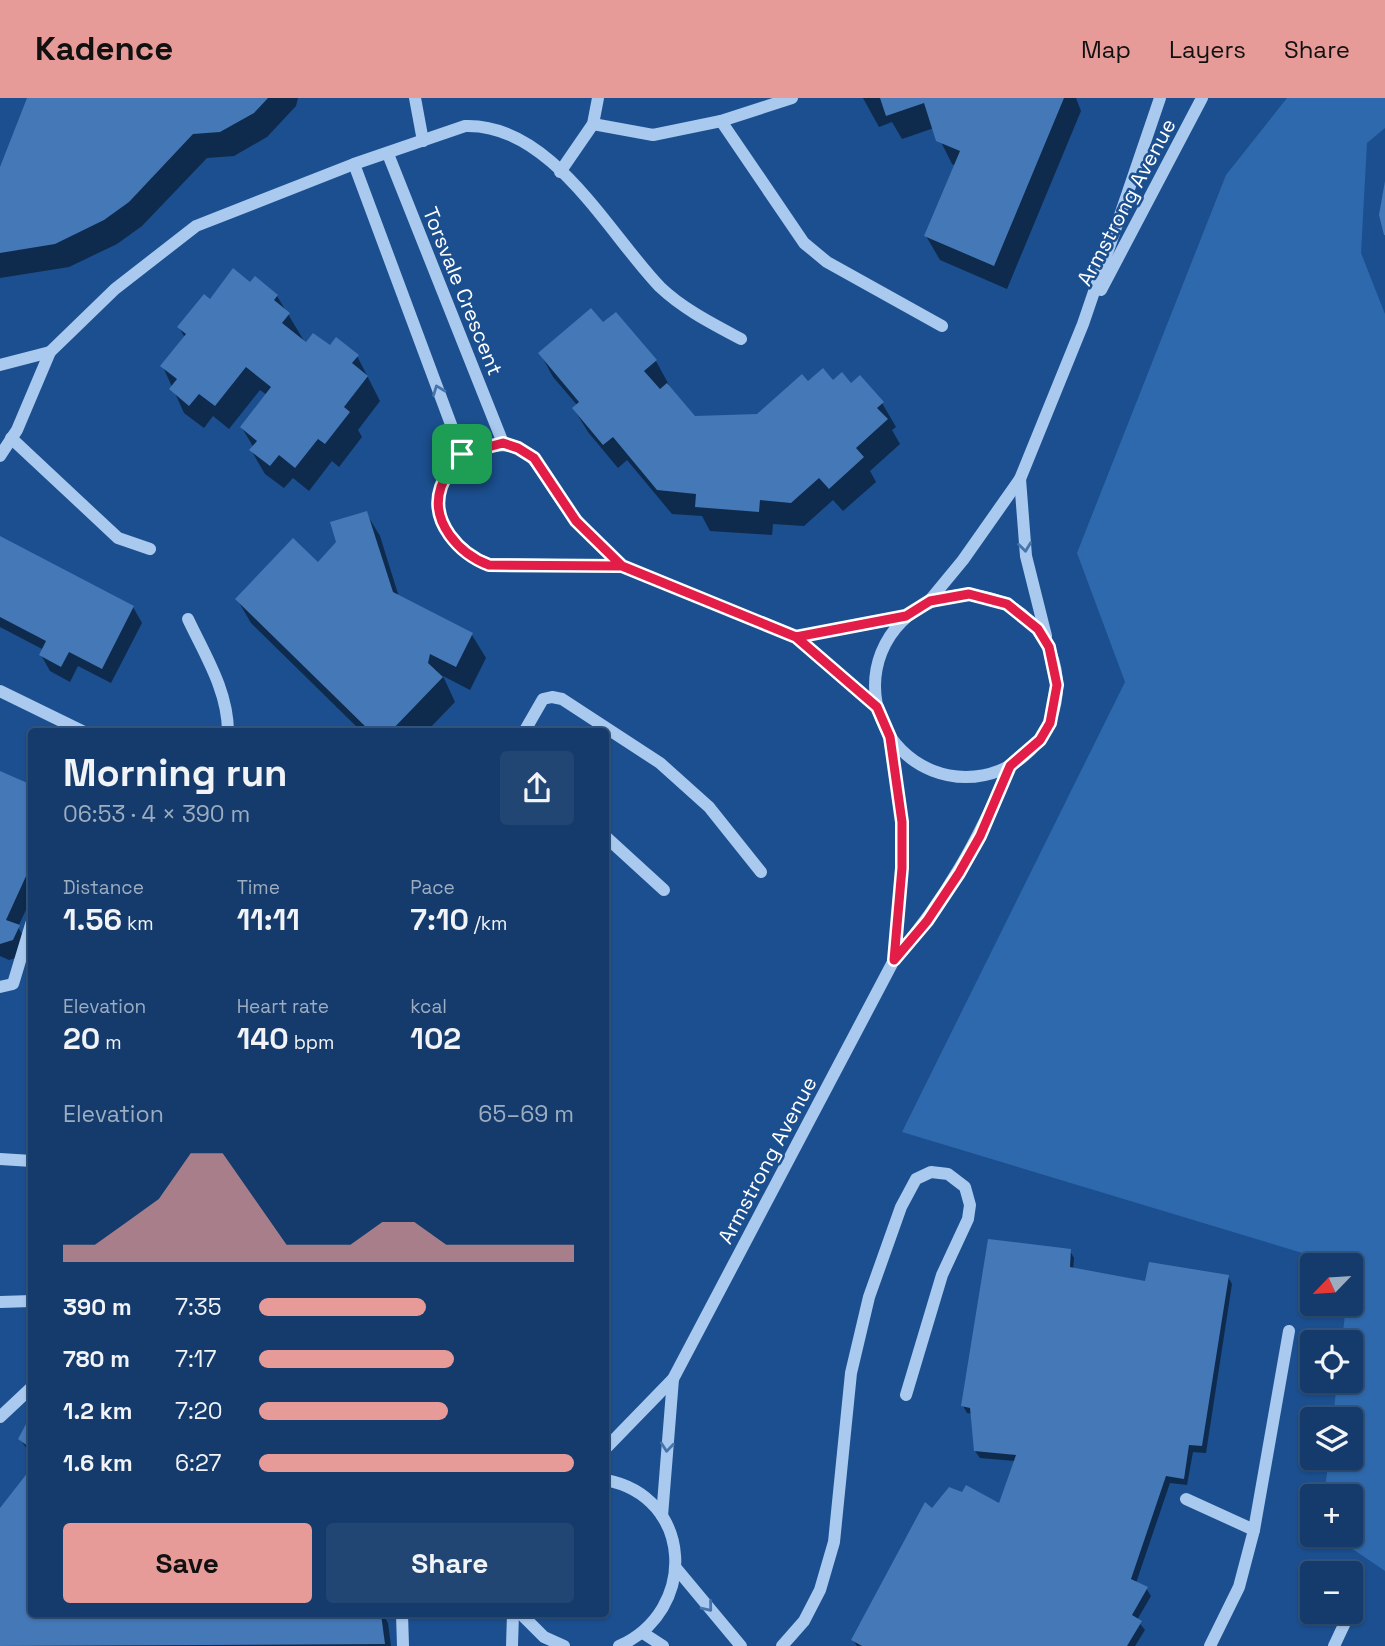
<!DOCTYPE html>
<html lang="en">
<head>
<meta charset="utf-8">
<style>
	:root { --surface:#143b6b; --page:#214673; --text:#f1f3f6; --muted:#9dadc1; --line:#33557e; --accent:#e69b98 }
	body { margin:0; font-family:"Space Grotesk",sans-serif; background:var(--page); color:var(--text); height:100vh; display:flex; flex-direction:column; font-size:26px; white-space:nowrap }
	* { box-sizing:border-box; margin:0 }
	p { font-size:23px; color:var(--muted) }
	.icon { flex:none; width:38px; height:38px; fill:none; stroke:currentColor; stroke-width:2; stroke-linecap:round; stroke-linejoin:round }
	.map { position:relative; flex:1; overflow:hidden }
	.details { position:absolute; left:28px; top:630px; width:581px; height:889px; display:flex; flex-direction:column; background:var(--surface); border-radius:7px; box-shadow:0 2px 5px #0004,0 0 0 2px var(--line) }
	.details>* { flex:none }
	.needle { width:46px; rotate:245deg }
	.fabs { position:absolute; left:1300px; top:1155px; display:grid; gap:14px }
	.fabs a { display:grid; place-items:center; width:63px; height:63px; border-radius:7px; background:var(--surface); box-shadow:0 2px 5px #0004,0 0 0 2px var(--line); font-size:35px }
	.pin { position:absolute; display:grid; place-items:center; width:60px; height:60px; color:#fff; margin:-30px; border-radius:14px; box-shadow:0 4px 10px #0006 }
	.round { display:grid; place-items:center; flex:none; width:74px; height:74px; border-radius:7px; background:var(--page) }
	.headline { display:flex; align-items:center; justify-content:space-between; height:119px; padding:0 35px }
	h1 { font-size:38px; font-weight:800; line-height:52px }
	.metrics { display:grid; grid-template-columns:repeat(3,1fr); gap:10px; height:119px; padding:7px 35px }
	.metrics div { display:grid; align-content:center }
	.metrics b { font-size:30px; font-weight:800 }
	.metrics small { font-size:19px; font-weight:400 }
	.metrics p { font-size:19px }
	.chart { height:196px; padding:14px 35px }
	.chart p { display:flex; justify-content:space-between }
	.chart svg { width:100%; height:126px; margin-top:7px; fill:var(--accent); opacity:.7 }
	.cta { display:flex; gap:14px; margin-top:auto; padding:14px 35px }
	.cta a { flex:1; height:80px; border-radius:7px; background:var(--accent); color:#111; font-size:28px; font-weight:800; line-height:80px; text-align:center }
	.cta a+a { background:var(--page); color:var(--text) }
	ul { padding:0 35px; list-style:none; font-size:23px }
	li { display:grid; grid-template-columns:112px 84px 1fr; align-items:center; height:52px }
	li i { height:18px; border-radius:9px; background:var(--accent) }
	header { display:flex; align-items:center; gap:42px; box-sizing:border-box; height:98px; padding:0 35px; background:var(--accent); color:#111 }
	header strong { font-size:33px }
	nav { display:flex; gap:38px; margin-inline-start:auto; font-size:24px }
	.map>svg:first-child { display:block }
</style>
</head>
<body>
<header>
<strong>Kadence</strong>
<nav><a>Map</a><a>Layers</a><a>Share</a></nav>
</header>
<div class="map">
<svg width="1385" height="1548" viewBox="0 0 1385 1548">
	<rect width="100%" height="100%" fill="#1b4f8f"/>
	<path fill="#2e69ad" d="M1287,0h98v30l-18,15 -6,110 24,61v1257l-53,-36h19v-39h-27l5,-38h22v-39h-18l4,-38h14v-39h-9l4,-38h5v-39h-9l-440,-133 223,-450 -48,-129 149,-378z"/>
	<g fill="#0007">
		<path d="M29,0h269l-2,8 -29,31 -33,19 -27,2 -65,68 -25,18 -48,23 -69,11v-106z"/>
		<path d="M863,0h213l5,13 -74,178 -67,-29 -14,-24 30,-70 -4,-2 -18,-36 -32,11 -10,-17 -13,5z"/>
		<path d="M250,187l27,11 29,48 51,12 23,45 -22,29 4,7 -23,30 -7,-6 -23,30 -16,-13 -9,10 -19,-14 -14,-24 3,-2 -12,-20 25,-33 -7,-5 -31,39 -16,-13 -9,12 -20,-15 -21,-46 22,-29 -6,-11 31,-26z"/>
		<path d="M603,227l53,36 13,24 -2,1 27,32 64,-2 50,-33 25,-1 18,4 31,17 14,24 -4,3 8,14 -30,27 6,11 -33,29 -10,-11 -29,26 -31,-2 -1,11 -62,-4 -8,-15 -30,-2 -45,-54 -9,8 -30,-36 -14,-23 4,-3 -25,-29 -13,-24z"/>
		<path d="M366,415l14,23 19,61 73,38 14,23 -16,32 -27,-14 12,26 -29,30h-64l-111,-109 -14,-24 81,-35z"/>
		<path d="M0,440l133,69 9,16 -31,60 -33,-17 -8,16 -20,-11 -9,-16 3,-5 -44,-23z"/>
		<path d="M0,675l32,14v110l-14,30 9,16 -5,13 -13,4 -9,-4z"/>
		<path d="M1070,1153l4,7 -1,12 73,13 82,-6 4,7 -26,169 -13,-1 -6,33 -17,-2 -34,100 10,5 5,8 -14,24 8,10 -10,16h-278l-4,-6 80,-129 67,-6 15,-44 -35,-3 -5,-7 -2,-37 -6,-1 -4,-7z"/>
		<path d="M32,1319v39l-12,-17z"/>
		<path d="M0,1413l32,103h351l5,9 3,23h-391z"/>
	</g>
	<g fill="#4478b7">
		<path d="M27,0h241l-14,15 -34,19 -27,2 -64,68 -25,18 -49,24 -55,9v-86z"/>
		<path d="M880,0h184l-70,168 -70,-30 36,-85 -24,-10 -12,-38 -38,13z"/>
		<path d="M1385,83v54h-1l-5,-20z"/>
		<path d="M233,170l17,14 5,-6 23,19 -4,5 16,13 -8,10 24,19 7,-9 17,12 6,-8 23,18 -7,8 16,13 -24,31 6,5 -25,32 -7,-5 -23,29 -16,-13 -9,11 -21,-16 8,-9 -17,-14 31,-40 -25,-20 -31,39 -16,-12 -10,12 -20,-17 8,-10 -17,-13 26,-32 -9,-7 27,-33 6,5z"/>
		<path d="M591,210l12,14 13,-10 41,48 -13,11 16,18 7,-6 28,33 62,-2 45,-40 6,7 15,-13 10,12 9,-8 9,11 9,-8 24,27 -7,6 11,11 -32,29 8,9 -35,32 -10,-11 -28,25 -31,-3 -1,12 -64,-5 1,-13 -39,-4 -44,-53 -10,8 -31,-37 7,-6 -41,-49z"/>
		<path d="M367,413l26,81 80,41 -17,34 -26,-13 -2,9 15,14 -53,55h-19l-136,-133 58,-61 25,24 18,-20 -6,-20z"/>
		<path d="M0,438l134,70 -32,63 -33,-17 -8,15 -22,-12 7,-14 -46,-24z"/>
		<path d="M0,673l32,14v78l-26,57 14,5 -7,15 -13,4z"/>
		<path d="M988,1141l83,10 -1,18 75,14 4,-19 80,13 -27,171 -13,-1 -5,34 -18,-3 -35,103 17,8 -16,28 10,6 -15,25h-265l-11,-6 74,-138 7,6 17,-21 13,5 4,-7 33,18 17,-48 -42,-4 -4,-43 -9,-2z"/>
		<path d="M32,1315v36l-14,-10z"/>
		<path d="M32,1369v147h349l4,30 -385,2v-138z"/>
	</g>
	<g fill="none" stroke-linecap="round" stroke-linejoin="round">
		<g stroke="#a9c9ee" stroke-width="12">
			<path d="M415,0l8,43"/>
			<path d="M721,23l83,122 23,19 115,64"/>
			<path d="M593,26l60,11 68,-14 71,-23"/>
			<path d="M388,56l115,289"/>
			<path d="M354,66l108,290"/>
			<path d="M560,74l33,-48 5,-26"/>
			<path d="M1101,192l101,-192"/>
			<path d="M0,267l50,-13"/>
			<path d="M11,340l107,100 32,11"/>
			<path d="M0,358l17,-26 33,-78 65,-63 81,-63 158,-62 111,-38c86,-3 143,107 195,161 23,22 53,37 81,52"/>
			<path d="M1020,381l6,77 20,80"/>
			<path d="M622,468c-19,-19 -40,-37 -56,-59 -35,-48 -35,-78 -104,-53 -7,10 -17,21 -21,33 -12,35 19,67 48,77l133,2 174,71 81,70"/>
			<circle cx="966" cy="588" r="91"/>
			<path d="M930,502l33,-40 57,-81 63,-155 77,-226"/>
			<path d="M188,521c17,36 40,72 40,113"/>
			<path d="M796,539l110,-21"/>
			<path d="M0,593l84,41"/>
			<path d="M524,634l19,-33 9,-2 10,2 98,64 49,44 52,65"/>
			<path d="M890,639l12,85v46l-8,91"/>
			<path d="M606,739l58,53"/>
			<path d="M0,889l13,-3 19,-63"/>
			<path d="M0,1061l32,2"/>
			<path d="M0,1204l32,-1"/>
			<path d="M0,1319l32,-30"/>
			<path d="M606,1350l67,-69 221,-419c53,-63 84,-119 116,-194"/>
			<path d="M606,1382c88,17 92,131 13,166"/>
			<path d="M1186,1401l68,31"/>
			<path d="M662,1418l11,-137"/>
			<path d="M676,1470l65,78"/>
			<path d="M402,1516l1,32"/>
			<path d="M521,1516l23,23 20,9"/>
			<path d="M643,1535l20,13"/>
			<path d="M512,1548l1,-32"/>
			<path d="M782,1548l22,-25 16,-31 14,-48 17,-169 18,-76 32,-90 15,-28 15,-7 17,2 17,13 5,18 -2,14 -26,56 -36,120"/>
			<path d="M1210,1548l29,-59 15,-57 35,-199"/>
			<path d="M1334,1548l16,-34"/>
		</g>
	</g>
	<defs><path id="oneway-chevron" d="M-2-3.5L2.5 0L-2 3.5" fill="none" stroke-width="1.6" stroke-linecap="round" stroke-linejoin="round" transform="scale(1.75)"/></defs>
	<g stroke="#4674ac">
		<use href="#oneway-chevron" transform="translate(438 292) rotate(-111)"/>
		<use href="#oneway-chevron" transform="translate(1025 449) rotate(83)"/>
		<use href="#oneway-chevron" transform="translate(667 1349) rotate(96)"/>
		<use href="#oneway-chevron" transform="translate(708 1509) rotate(51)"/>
	</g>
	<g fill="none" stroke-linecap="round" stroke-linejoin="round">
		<defs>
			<path id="route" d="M462,356c-7,10 -17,21 -21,33 -12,35 19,67 48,78l133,1 174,71 81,70 13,30 12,85v46l-8,92 33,-39 32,-48 21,-37 30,-70 30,-26 10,-17 7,-38 -8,-38 -11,-18 -31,-25 -38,-10 -39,7 -24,15 -110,21 -174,-71 -46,-45 -42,-63 -16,-10 -15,-5 -41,11"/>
		</defs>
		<use href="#route" stroke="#fff" stroke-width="14"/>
		<use href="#route" stroke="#e11d48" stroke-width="9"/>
	</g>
	<g text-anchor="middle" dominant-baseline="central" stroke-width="5" stroke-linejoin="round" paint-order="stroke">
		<g font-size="21" fill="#fff" stroke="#1b4f8f">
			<text transform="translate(1126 104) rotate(-62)">Armstrong Avenue</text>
			<text transform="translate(463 193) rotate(68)">Torsvale Crescent</text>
			<text transform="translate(767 1062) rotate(-62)">Armstrong Avenue</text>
		</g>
	</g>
</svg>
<div class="fabs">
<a><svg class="needle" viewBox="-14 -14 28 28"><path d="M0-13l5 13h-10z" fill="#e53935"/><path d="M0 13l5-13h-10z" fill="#9dadc1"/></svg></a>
<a><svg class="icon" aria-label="locate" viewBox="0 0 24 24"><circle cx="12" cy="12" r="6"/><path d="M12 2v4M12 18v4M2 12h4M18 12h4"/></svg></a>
<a><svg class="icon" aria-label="layers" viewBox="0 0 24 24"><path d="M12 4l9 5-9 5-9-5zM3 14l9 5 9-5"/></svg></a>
<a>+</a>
<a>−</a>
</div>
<div class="pin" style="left:462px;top:356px;background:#1e9e55"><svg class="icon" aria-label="arrive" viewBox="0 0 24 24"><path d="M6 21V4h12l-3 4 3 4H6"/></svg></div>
<section class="details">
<div class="headline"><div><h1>Morning run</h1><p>06:53 · 4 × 390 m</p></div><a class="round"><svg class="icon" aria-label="share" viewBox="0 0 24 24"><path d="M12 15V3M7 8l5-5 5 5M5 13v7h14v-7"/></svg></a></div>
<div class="metrics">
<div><p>Distance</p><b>1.56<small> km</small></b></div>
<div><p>Time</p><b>11:11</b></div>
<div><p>Pace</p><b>7:10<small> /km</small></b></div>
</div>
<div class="metrics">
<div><p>Elevation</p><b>20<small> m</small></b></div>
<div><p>Heart rate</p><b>140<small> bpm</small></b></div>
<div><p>kcal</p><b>102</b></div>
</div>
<div class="chart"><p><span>Elevation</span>65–69 m</p>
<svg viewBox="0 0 160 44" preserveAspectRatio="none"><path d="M0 44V38L10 38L20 30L30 22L40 6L50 6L60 22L70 38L80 38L90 38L100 30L110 30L120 38L130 38L140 38L150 38L160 38V44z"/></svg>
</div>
<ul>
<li><b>390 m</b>7:35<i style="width:53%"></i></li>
<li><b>780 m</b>7:17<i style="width:62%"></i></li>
<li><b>1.2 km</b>7:20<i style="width:60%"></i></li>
<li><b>1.6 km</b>6:27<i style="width:100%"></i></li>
</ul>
<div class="cta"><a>Save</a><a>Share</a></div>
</section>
</div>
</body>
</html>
